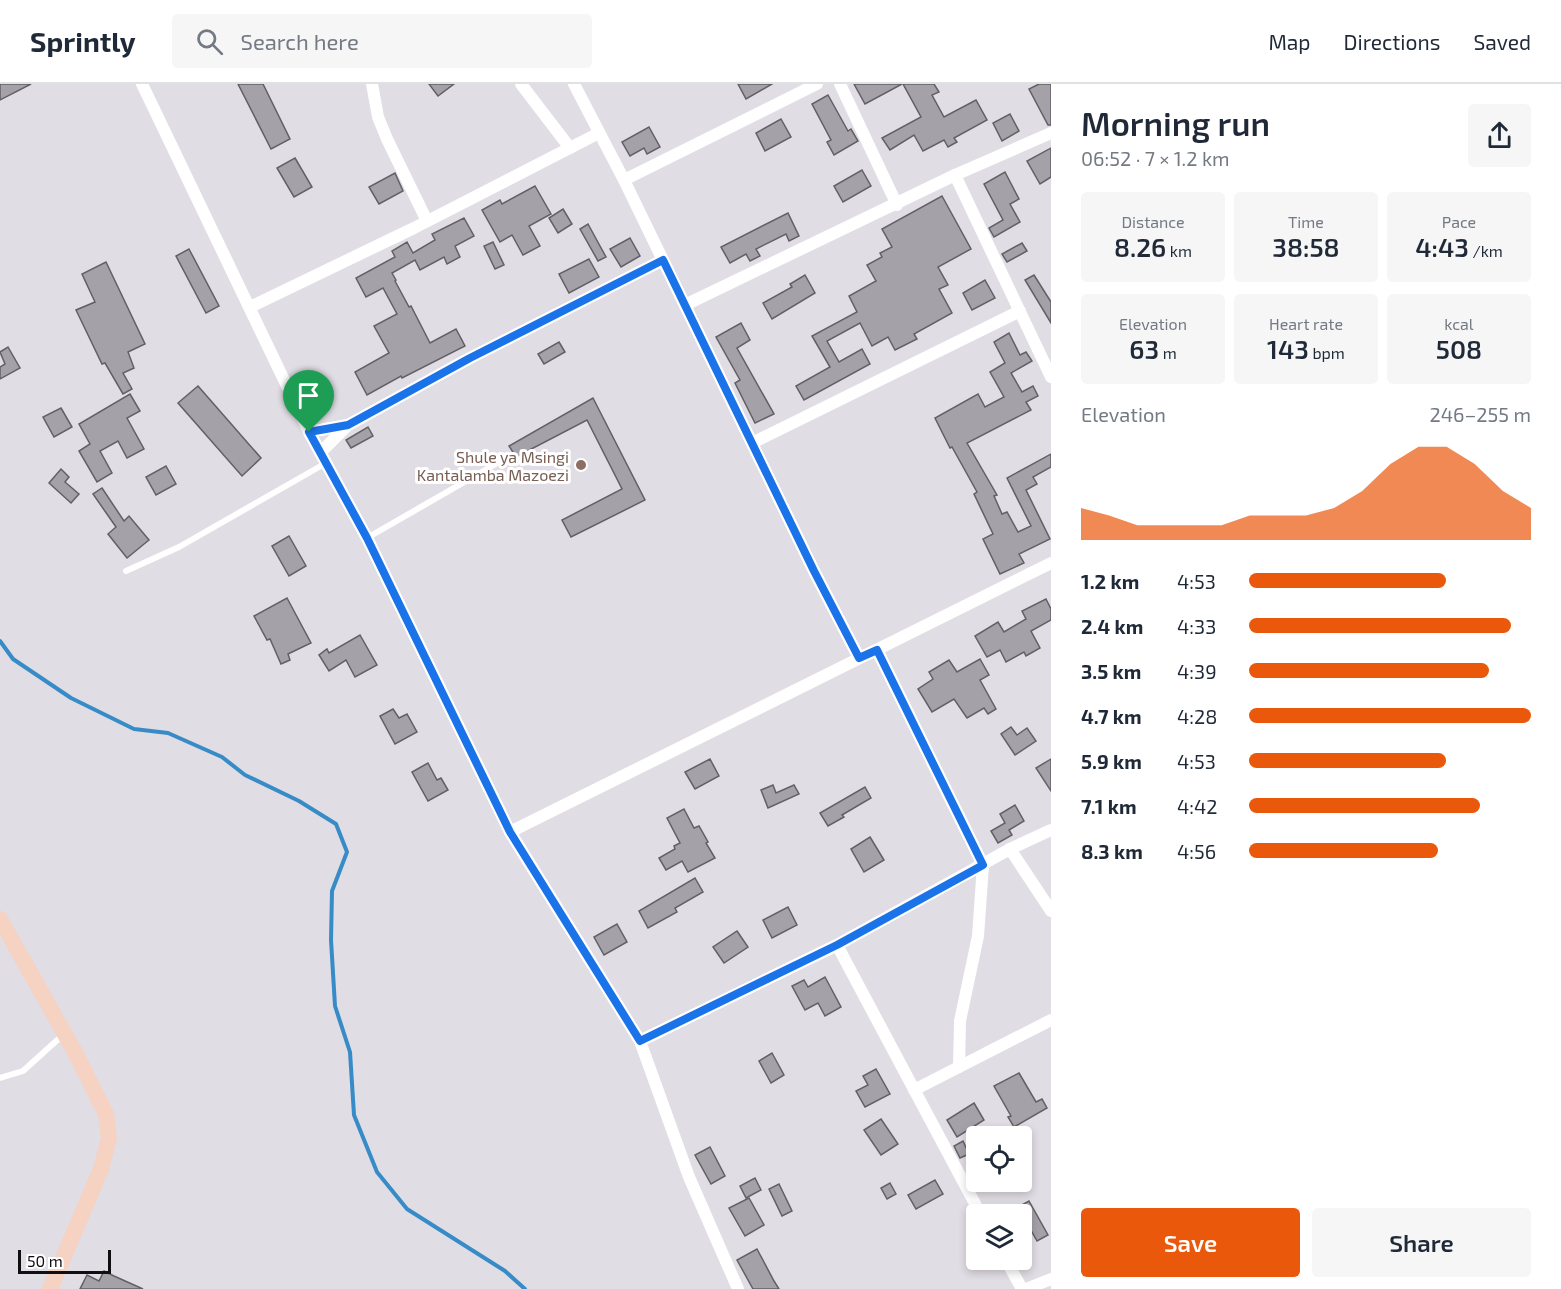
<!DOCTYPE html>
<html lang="en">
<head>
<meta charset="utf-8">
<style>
	:root { --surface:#fff; --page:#f6f6f7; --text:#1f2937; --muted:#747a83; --line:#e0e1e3; --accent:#ea580c }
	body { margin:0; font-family:"Exo 2",sans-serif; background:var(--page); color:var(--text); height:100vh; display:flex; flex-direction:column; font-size:22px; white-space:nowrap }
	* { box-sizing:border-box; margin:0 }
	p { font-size:20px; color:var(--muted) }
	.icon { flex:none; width:33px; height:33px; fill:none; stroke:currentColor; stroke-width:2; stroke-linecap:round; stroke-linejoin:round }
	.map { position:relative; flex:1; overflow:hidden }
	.drawer { display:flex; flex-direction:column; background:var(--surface); width:510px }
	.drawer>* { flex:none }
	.buttons { position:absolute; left:966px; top:1042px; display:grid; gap:12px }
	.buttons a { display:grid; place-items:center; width:66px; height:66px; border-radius:6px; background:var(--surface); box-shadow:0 3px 9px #0003; font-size:30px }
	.scale { position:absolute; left:18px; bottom:15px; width:93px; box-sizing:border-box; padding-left:6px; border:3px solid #0f0e10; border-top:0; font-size:16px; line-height:21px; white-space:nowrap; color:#0f0e10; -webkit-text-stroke:4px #fff; paint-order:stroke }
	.pin { position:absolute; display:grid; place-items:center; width:51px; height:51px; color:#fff; margin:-62px -26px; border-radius:50% 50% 50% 0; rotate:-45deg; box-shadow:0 0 6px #0007 }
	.pin .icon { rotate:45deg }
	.round { display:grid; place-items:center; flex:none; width:63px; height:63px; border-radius:6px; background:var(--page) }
	.head { display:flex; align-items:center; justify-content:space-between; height:102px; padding:0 30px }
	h1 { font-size:33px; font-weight:600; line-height:45px }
	.figures { display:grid; grid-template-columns:repeat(3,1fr); gap:9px; height:102px; padding:6px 30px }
	.figures div { display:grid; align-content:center; border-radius:6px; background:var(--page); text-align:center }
	.figures b { font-size:26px; font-weight:600 }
	.figures small { font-size:16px; font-weight:400 }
	.figures p { font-size:16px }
	.chart { height:168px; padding:12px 30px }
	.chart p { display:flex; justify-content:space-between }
	.chart svg { width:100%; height:108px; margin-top:6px; fill:var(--accent); opacity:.7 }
	.primary-button { display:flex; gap:12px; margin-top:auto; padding:12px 30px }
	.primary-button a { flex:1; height:69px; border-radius:6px; background:var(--accent); color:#fff; font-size:24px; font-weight:600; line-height:69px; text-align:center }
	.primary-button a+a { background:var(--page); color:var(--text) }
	ul { padding:0 30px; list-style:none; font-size:20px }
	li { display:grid; grid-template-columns:96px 72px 1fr; align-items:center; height:45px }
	li i { height:15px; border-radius:8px; background:var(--accent) }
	header { display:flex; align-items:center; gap:36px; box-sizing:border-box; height:84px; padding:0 30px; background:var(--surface); border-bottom:2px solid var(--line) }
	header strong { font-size:28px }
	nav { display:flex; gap:33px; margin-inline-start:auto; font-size:21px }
	.search { width:420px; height:54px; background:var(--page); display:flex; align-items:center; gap:15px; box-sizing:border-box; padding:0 21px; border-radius:6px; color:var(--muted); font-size:22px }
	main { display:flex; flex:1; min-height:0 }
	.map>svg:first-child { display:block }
</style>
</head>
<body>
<header>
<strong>Sprintly</strong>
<div class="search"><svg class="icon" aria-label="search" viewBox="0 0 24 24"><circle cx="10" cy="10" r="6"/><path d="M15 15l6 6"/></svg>Search here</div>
<nav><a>Map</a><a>Directions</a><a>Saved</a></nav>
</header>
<main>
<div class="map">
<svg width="1051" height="1205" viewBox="0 0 1051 1205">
	<rect width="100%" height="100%" fill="#e1dde4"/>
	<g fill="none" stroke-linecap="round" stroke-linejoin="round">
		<path stroke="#378bc7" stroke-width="4" d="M0,557l13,18 58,39 63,31 34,4 54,24 23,18 54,26 37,23 11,28 -15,39 -1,49 4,66 15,46 4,63 23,57 30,37 98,62 20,18"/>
	</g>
	<g fill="#a5a1a8" stroke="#625f65" stroke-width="1.5">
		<path d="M0,0h31l-31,16z"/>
		<path d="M238,0h25l27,55 -19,10z"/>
		<path d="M429,0h25l-16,12z"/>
		<path d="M738,0h34l-26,15z"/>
		<path d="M854,0h48l-37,20z"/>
		<path d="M903,0h31l5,8 -7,3 12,22 32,-17 11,20 -33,18 3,4 -9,5 -4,-7 -21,11 -9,-16 -24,15 -8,-12 39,-21z"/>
		<path d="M1039,0h12v41h-3l-19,-36z"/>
		<path d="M828,11l20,36 3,-2 7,12 -24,14 -7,-13 4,-2 -19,-36z"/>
		<path d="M1010,30l9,17 -17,10 -9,-18z"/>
		<path d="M781,35l10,18 -26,14 -9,-18z"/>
		<path d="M649,43l11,20 -13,7 -3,-6 -14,8 -8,-14z"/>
		<path d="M1051,64v29l-11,7 -13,-23z"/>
		<path d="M295,74l17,29 -18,10 -17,-29z"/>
		<path d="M862,86l9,16 -28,16 -9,-16z"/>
		<path d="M1005,88l14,27 -9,5 10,18 -26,15 -5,-9 14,-8 -19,-36z"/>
		<path d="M395,89l8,18 -24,13 -10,-17z"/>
		<path d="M535,102l16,28 -22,12 11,20 -17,9 -11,-20 -12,7 -18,-32 18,-10 2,4z"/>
		<path d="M942,112l29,53 -33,18 10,18 -9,4 13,24 -38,21 3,5 -22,11 -7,-13 -16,9 -12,-23 -33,18 12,21 23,-13 8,15 -66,36 -8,-14 34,-19 -18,-31 45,-24 -8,-16 27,-15 -9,-16 15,-8 -2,-4 12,-6 -10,-18z"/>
		<path d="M563,125l9,15 -14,9 -9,-15z"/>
		<path d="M788,129l11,23 -10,5 -3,-7 -30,15 4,7 -10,5 -4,-7 -16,9 -9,-16z"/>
		<path d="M464,134l10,18 -19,10 5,11 -13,7 -3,-7 -24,13 -5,-10 -23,13 4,7 -1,1 14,26 2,-1 19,37 26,-14 9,17 -63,32 -1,-2 -34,19 -12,-23 34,-19 -15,-27 23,-12 -14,-26 -17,9 -10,-19 39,-21 -3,-6 15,-9 6,11 22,-13 -3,-6z"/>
		<path d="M588,140l18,33 -8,4 -18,-32z"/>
		<path d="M630,154l10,18 -19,11 -11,-18z"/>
		<path d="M493,158l11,23 -9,4 -11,-23z"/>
		<path d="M1022,159l5,8 -20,11 -5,-8z"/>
		<path d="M189,165l30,57 -13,7 -30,-57z"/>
		<path d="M589,175l10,18 -30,16 -10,-19z"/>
		<path d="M106,178l39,82 -17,8 6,16 -11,5 9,16 -9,5 -18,-31 -3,1 -26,-54 19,-8 -13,-28z"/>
		<path d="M805,191l10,18 -43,26 -9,-16 29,-16 -2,-3z"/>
		<path d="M1034,191l17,27v21l-26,-43z"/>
		<path d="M985,196l10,18 -23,12 -9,-17z"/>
		<path d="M741,239l9,17 -13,8 37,66 -19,9 -20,-40 5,-3 -24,-43z"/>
		<path d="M1009,249l11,22 6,-3 6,9 -21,12 11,19 11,-6 5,10 -12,6 5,8 -64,33 30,52 -3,1 8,18 5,-2 11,20 13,-6 -24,-48 44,-24v13l-18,10 4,7 -11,6 24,49 -31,15 5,9 -24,11 -17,-35 10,-5 -19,-40 3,-2 -25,-45 -2,1 -15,-30 43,-24 7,13 19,-10 -14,-25 15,-9 -11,-21z"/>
		<path d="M559,258l6,10 -21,12 -6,-10z"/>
		<path d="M8,263l12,21 -20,11v-12l5,-3 -5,-12z"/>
		<path d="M198,302l63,72 -19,18 -64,-73z"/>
		<path d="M130,310l10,17 -13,7 17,31 -17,9 -9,-17 -18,10 12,22 -15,9 -18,-31 11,-7 -11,-20z"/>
		<path d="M593,314l52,102 -74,37 -9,-17 60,-31 -35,-69 -71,37 -7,-11z"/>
		<path d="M61,324l11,19 -18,10 -11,-20z"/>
		<path d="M368,343l5,9 -22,12 -5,-8z"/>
		<path d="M166,382l10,18 -20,11 -10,-18z"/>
		<path d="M61,385l8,8 -4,5 14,12 -8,9 -22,-20z"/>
		<path d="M102,404l22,33 5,-5 20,24 -22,18 -19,-24 8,-7 -23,-33z"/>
		<path d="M289,452l17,30 -17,10 -17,-30z"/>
		<path d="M287,514l24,45 -23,11 2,6 -9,4 -11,-25 -3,1 -13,-24z"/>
		<path d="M1046,515l5,10v11l-20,11 9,17 -14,8 -2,-4 -18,10 -6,-12 -13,7 -12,-21 23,-14 6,10 22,-13 -4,-8z"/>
		<path d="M360,551l17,30 -22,12 -9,-17 -17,11 -10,-16 8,-6 2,4z"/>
		<path d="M980,575l9,16 -9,5 16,29 -8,5 -4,-6 -17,10 -13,-19 -22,13 -14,-23 15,-10 -4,-7 20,-12 8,12z"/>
		<path d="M393,625l6,9 8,-4 10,18 -22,12 -15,-28z"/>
		<path d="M1011,643l6,8 10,-7 9,13 -21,14 -14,-21z"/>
		<path d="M710,675l9,17 -24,13 -10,-17z"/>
		<path d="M1051,675v32l-15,-23z"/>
		<path d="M428,679l9,17 4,-2 7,12 -20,11 -16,-29z"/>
		<path d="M773,701l3,8 18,-8 5,9 -31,14 -7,-18z"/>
		<path d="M865,703l6,11 -29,17 2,2 -16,9 -8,-13z"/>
		<path d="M1015,721l9,16 -15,9 3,5 -14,8 -7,-12 14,-8 -5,-9z"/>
		<path d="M684,725l10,19 5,-2 9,16 -2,1 9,15 -27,14 -6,-11 -16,9 -7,-12 16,-9 -1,-3 6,-3 -13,-25z"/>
		<path d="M870,753l14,23 -20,12 -13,-23z"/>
		<path d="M695,794l8,14 -28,16 2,4 -29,16 -9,-17z"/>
		<path d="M788,823l9,18 -25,13 -9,-18z"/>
		<path d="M617,840l10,18 -23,13 -10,-18z"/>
		<path d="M737,847l11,16 -24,16 -11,-16z"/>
		<path d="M825,893l16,30 -16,9 -7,-13 -13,7 -13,-24 12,-6 4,7z"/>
		<path d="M772,969l12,22 -13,8 -12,-22z"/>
		<path d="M876,985l14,25 -25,13 -9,-16 12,-6 -5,-9z"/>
		<path d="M1019,989l17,29 6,-3 5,9 -33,19 -6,-10 3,-1 -17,-30z"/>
		<path d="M974,1019l10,17 -27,17 -10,-17z"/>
		<path d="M881,1035l17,25 -17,11 -17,-25z"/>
		<path d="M963,1057l6,13 -9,4 -6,-12z"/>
		<path d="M710,1063l15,29 -14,8 -16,-29z"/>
		<path d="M755,1094l6,12 -15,8 -6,-12z"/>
		<path d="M935,1096l8,14 -27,15 -8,-14z"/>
		<path d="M890,1099l6,11 -9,5 -6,-11z"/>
		<path d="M779,1100l13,27 -10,5 -13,-27z"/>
		<path d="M749,1114l15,27 -19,11 -16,-28z"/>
		<path d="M1029,1117l19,34 -11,6 -19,-34z"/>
		<path d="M757,1165l17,32 5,8h-26l-16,-29z"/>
		<path d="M104,1187l10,5 29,13h-63l7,-14 12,6z"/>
	</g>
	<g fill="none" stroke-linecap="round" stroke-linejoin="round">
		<g stroke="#fff" stroke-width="6">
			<path d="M367,454l139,-80"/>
			<path d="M126,487l53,-24 147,-84"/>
			<path d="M0,994l23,-7 41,-37"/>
		</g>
		<g stroke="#fff" stroke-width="12">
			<path d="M142,0l167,348 58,106 143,294 130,209 49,136 49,112"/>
			<path d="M372,0l6,33 9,22 40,82"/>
			<path d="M521,0l49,64"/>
			<path d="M574,0l50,96 190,391 45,87"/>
			<path d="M840,0l57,121"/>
			<path d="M955,91l96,-42"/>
			<path d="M624,96l193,-96"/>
			<path d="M685,221l270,-130 96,202"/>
			<path d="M250,223l164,-79 185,-95"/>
			<path d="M309,348l39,-7 122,-67 193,-98"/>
			<path d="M752,359l268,-132"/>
			<path d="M321,368l27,-27"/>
			<path d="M877,566l106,215 -5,71 -18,85 -1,46"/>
			<path d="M510,748l541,-269"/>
			<path d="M1010,765l41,62"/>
			<path d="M837,861l144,270"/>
			<path d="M640,957l197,-96 173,-96 41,-19"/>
			<path d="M914,1006l137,-70"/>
			<path d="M1006,1176l16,29"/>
			<path d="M1026,1205l25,-10"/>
		</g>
		<path stroke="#f5d2c2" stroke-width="16" d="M0,835l76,135 30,60 3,24 -8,31 -51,120"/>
	</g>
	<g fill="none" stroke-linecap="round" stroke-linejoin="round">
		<defs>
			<path id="route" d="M663,176l151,311 45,87 18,-8 106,215 -146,80 -197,96 -130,-209 -143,-294 -58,-106 39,-7 122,-67z"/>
		</defs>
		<use href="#route" stroke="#fff" stroke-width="12"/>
		<use href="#route" stroke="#1a73e8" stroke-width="8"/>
	</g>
	<circle fill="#8d6e63" stroke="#fff" stroke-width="2" cx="581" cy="381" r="6"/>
	<g text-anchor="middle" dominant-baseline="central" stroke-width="6" stroke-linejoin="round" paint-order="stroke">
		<g font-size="16" fill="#785e54" stroke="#fff" text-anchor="end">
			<text x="569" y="372">Shule ya Msingi<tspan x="569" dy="18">Kantalamba Mazoezi</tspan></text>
		</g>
	</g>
</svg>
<div class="buttons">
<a><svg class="icon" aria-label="locate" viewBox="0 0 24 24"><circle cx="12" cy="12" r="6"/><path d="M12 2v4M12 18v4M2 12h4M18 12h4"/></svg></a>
<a><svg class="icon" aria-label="layers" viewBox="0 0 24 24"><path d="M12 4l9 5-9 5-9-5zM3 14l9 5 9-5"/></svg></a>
</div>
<div class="scale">50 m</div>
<div class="pin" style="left:309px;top:348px;background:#1e9e55"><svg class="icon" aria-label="arrive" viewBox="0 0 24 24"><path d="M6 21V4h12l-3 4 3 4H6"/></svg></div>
</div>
<section class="drawer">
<div class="head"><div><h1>Morning run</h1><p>06:52 · 7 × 1.2 km</p></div><a class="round"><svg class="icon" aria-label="share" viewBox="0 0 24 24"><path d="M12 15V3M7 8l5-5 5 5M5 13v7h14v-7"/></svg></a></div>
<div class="figures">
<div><p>Distance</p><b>8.26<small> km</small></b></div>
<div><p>Time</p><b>38:58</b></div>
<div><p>Pace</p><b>4:43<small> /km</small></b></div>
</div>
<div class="figures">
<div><p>Elevation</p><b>63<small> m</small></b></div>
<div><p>Heart rate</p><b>143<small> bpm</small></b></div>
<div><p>kcal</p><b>508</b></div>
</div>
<div class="chart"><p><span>Elevation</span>246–255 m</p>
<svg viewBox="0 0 160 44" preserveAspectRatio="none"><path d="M0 44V31L10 34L20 38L30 38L40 38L50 38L60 34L70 34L80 34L90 31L100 24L110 13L120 6L130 6L140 13L150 24L160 31V44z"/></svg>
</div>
<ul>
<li><b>1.2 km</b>4:53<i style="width:70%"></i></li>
<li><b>2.4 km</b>4:33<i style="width:93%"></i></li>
<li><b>3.5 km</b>4:39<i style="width:85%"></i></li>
<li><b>4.7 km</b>4:28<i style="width:100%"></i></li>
<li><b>5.9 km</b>4:53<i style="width:70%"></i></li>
<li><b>7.1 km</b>4:42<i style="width:82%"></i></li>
<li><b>8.3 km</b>4:56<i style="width:67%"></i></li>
</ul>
<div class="primary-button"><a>Save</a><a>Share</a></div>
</section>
</main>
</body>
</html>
